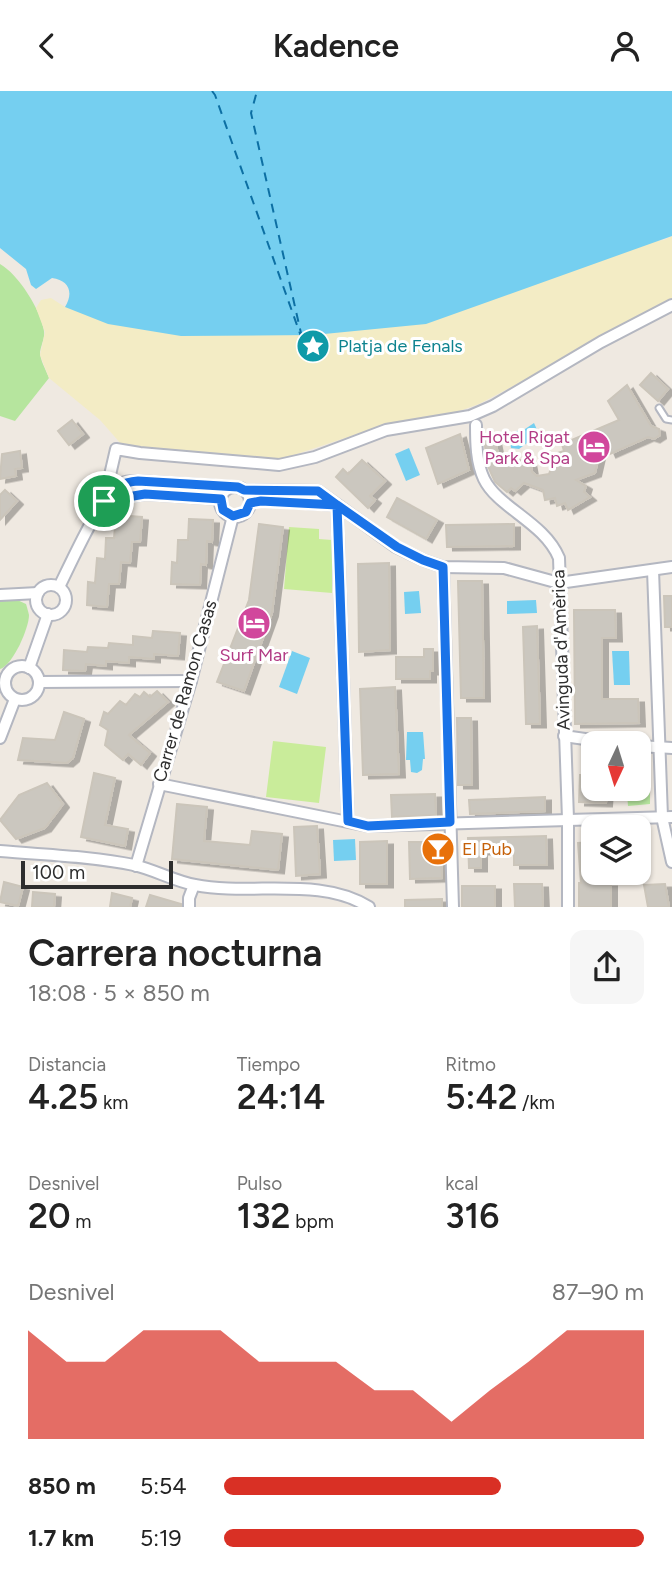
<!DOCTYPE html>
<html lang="es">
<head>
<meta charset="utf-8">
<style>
	:root { --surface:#fff; --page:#f6f6f6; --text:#222; --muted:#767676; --accent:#d93025 }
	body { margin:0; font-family:Figtree,sans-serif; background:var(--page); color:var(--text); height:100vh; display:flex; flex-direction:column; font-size:26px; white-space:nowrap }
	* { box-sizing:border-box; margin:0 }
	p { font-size:23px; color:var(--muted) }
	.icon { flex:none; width:38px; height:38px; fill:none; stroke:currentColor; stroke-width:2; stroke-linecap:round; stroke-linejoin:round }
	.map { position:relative; height:816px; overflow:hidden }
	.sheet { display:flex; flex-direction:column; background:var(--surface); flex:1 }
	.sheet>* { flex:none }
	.needle { width:46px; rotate:184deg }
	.fabs { position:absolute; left:581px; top:640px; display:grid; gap:14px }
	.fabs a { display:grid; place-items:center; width:70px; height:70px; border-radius:14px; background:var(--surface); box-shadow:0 2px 5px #0004; font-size:35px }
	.scale { position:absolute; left:21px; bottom:18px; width:152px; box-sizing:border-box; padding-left:7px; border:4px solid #2e2e2e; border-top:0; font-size:19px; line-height:24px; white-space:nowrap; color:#2e2e2e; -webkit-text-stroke:5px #fff; paint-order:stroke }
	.pin { position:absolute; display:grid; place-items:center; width:60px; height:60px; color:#fff; margin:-30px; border:4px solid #fff; border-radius:50%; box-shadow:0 2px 7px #0007 }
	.round { display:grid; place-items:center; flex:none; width:74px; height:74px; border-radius:14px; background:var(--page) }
	.overview { display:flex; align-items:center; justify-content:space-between; height:119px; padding:0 28px }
	h1 { font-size:38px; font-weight:600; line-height:52px }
	.metrics { display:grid; grid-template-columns:repeat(3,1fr); gap:10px; height:119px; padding:7px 28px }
	.metrics div { display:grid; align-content:center }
	.metrics b { font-size:35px; font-weight:600 }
	.metrics small { font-size:19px; font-weight:400 }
	.metrics p { font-size:19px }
	.chart { height:196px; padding:14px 28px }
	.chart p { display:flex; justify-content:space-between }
	.chart svg { width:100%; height:126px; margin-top:7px; fill:var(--accent); opacity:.7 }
	ul { padding:0 28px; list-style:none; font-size:23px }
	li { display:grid; grid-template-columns:112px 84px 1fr; align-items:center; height:52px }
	li i { height:18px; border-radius:9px; background:var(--accent) }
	header { display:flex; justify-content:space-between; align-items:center; height:91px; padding:0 28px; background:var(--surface); font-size:32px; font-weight:600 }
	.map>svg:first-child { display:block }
</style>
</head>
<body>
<header><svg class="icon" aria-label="back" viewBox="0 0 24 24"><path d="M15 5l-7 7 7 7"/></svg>Kadence<svg class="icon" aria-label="person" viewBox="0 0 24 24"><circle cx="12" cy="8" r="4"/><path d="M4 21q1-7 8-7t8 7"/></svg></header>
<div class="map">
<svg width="672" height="816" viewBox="0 0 672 816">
	<defs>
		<filter id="shadow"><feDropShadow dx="6" dy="3.5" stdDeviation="0" flood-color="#0004"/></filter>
	</defs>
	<rect width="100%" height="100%" fill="#efe9e1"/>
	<g fill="#b6e59e">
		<path d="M0,173c18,10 41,46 44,67 1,7 -3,14 -4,21 0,8 6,18 9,26l-34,43 -15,-5z"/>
		<path d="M13,507l13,6c1,3 2,7 3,11 0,13 -16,50 -29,54v-70z"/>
		<path d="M650,691v22l-22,2 -1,-13 -10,-4h22v-5z"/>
	</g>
	<path fill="#f3ecc5" d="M672,145v64l-51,25 -70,41 -72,38 -25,9 -76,14 -96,32 -160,-14 -22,-25 -51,-42 -9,-23 5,-23 -9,-24 5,-8 10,-2 14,9 599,-67z"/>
	<g fill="#c9ec9a">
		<path d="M289,436l30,2v10l13,1v53l-48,-4z"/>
		<path d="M273,650l53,6 -7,56 -53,-6z"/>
	</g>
	<g fill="#75cff0">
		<path d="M0,0h672v145l-246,88 -112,11 -133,1 -73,-12 -43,-17c9,-14 4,-27 -13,-29l-16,11 -5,-4 -5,-16 -26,-21z"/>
		<path d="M534,332l5,11 -20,15 -8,-1 -2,-15 16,-4z"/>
		<path d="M409,357l11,27 -14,6 -11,-27z"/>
		<path d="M419,500l2,22 -16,1 -1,-22z"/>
		<path d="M536,509l1,13 -30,1v-13z"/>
		<path d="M292,560l18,7 -13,36 -18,-7z"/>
		<path d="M612,560h17l1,34h-16z"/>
		<path d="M407,641h16l2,27h-2l-1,11 -5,3 -6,-1 -1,-12h-4z"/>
		<path d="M355,748l1,21 -22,1 -1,-21z"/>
	</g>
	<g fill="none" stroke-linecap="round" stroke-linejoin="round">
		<path stroke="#0d6fa3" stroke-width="2" stroke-dasharray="9 7" stroke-linecap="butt" d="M212,0l3,4 88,247 -52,-229 6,-22"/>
	</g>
	<g fill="#cbc7bf" stroke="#cbc5ba" stroke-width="2" filter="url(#shadow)">
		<path d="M651,282l17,16 -10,12 -18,-16z"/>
		<path d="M627,294l24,41 8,3 1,6 -6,4 -6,-2 -38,17 -7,-16 -8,35 -19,7 10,6 -2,6 6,5 -22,13 -3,-7 -8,3 -2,-8 -10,2 -2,-10 -19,-7 -9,8 -4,-3 -4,4 -12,-10 -8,-18 -3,-27 10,-2 6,29 17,1v-5l13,1 2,11 5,4 12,-2 5,-14 -3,-5 13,-4 -2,-7 57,-24 -11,-19z"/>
		<path d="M72,329l11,14 -14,11 -11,-14z"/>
		<path d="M460,343l9,36 -31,14 -12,-36z"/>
		<path d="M20,360l2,17 -7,1 1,7 -16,3 2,-25z"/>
		<path d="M362,369l23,21 -15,15 5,4 -7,8 -32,-31 7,-8 5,5z"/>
		<path d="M5,399l12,11 -17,19v-25z"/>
		<path d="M397,407l40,22 -11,19 -39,-22z"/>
		<path d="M116,424l26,2 -2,25h-8l-2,21 -9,-1 -2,22h-10l-2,23 -20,-2 1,-23 7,1 2,-25 8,1 1,-21h8z"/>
		<path d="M189,428l24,1 -1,22 -5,-1 -1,24 -5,-1 -1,21 -29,-1 1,-22 5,1 1,-23h10z"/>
		<path d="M259,433l24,3 -11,86 -28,78 -27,-9 32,-82z"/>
		<path d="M514,433v22l-67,1 -1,-22z"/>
		<path d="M389,472l1,87 -31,2 -1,-88z"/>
		<path d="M458,490h24l2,117h-23z"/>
		<path d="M664,505h8v31h-7z"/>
		<path d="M574,519h41l1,28h-14v61h36l1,24 -64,1z"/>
		<path d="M537,535l3,98h-14l-3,-97z"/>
		<path d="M153,540l27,2 -2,23 -24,-2v5l-25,-2v6l-23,-2v5l-20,-2 -1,7 -22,-1 1,-20 23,2 1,-5 20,1 1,-5 24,2v-9l19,2z"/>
		<path d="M424,558h9v22h-3v8h-34v-22h28z"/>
		<path d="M395,596l4,87 -36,1 -3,-86z"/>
		<path d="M157,600l11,11 -39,33 21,18 -9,12 -13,-11 -5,6 -18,-15 3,-15 -8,-5 4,-13 4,2 12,-13 6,4 9,-11 5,3 4,-5 6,5z"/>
		<path d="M64,621l20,7 -11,39 -6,5 -49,-3 5,-22 32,2z"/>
		<path d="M457,627h14l1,67h-14z"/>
		<path d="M94,682l21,5 -10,47 23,4 -3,17 -44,-9z"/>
		<path d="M580,684h13v14h14l-1,14 -27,-1z"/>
		<path d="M47,692l16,21 -18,24 -29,11 -16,-19 19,-25z"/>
		<path d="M435,703l1,21 -44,2 -1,-22z"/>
		<path d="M545,706v14l-75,3 -1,-14z"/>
		<path d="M177,713l30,3 -3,34 46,4 2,-14 30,3 -4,36 -106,-11z"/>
		<path d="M317,735l3,48 -24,2 -2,-49z"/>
		<path d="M546,745l1,29h-33v-14h-33v17h-12l-1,-30z"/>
		<path d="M387,750v43h-27v-42z"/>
		<path d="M409,751h32l1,36 -32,1z"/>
		<path d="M593,751v31h8l1,10h9v24h-32v-24h2l-3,-40z"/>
		<path d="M4,791l19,5 -5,19 -18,-4z"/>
		<path d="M514,793h28l1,23h-28z"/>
		<path d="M665,793l4,23h-21l-4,-22z"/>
		<rect x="462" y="795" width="33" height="21"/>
		<path d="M33,801l22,2 -1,13h-22z"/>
		<path d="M112,802l20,5 -2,9h-20z"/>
		<path d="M150,804l31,9v3h-35z"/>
		<path d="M442,808v8h-37v-7z"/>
	</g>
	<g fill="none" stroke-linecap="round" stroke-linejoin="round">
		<defs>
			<path id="lane" d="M659,317l7,11 6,1"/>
			<g id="street">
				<path d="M476,334c0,17 0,37 8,54 14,29 60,43 75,79l9,261v88"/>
				<circle cx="235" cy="411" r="15"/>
				<path d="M245,399l73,1 78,56 27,13 20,7 61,1 55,15 113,-16"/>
				<path d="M104,410l12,-52 24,4 139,12 36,-8 71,-27 84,-14 23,-10 108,-64 71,-37"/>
				<path d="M104,410l41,-7 76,5"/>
				<path d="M250,412l10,-3 77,5"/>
				<path d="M337,414l11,316"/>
				<path d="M443,476l10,340"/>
				<path d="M653,479l9,247 10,45"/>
				<circle cx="51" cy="509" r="15"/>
				<path d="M59,496c12,-24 39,-85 58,-101 6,-5 13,-5 21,-5l93,6"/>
				<path d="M0,504l38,-2"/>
				<circle cx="22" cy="592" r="17"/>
				<path d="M29,577l19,-54"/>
				<path d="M39,591l152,-1"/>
				<path d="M564,645l56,8"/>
				<path d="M0,647l15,-39"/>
				<path d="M639,655l33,2"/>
				<path d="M159,693l209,42 304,-9"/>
				<path d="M0,760c44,4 90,5 134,14 21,5 40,16 61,20 56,11 125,-9 174,22"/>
				<path d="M136,775l55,-185 42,-165"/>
				<path d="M189,816v-9l5,-13"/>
			</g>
		</defs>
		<use href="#lane" stroke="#b4b7c1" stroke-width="9"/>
		<use href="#street" stroke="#b4b7c1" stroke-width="14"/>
		<use href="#lane" stroke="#fff" stroke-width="5"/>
		<use href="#street" stroke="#fff" stroke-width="10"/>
	</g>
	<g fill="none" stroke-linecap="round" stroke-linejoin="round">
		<defs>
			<path id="route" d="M104,410l41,-7 76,5 2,11 10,6 13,-4 4,-9 11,-2 76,4 60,42 26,13 20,7 7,255 -82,4 -20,-5 -11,-316 -19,-14 -74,-1 -6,-3 -100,-6c-17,1 -23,7 -34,20"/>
		</defs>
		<use href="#route" stroke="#fff" stroke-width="14"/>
		<use href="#route" stroke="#1a73e8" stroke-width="9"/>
	</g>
	<defs>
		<symbol id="sight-disc" viewBox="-11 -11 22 22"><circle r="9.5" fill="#0f9aa8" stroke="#fff"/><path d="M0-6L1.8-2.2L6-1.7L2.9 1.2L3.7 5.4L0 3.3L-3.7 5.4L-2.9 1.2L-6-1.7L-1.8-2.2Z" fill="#fff"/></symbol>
		<symbol id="hotel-disc" viewBox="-11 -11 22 22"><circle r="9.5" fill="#d1479c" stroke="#fff"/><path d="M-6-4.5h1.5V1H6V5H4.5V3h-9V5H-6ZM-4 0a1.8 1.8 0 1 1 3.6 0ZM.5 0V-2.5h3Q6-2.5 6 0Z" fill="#fff"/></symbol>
		<symbol id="bar-disc" viewBox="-11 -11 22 22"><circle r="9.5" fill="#e8710a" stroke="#fff"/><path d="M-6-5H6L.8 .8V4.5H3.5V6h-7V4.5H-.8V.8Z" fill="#fff"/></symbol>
	</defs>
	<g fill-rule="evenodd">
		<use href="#sight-disc" x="294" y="236" width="38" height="38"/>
		<use href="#hotel-disc" x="575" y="337" width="38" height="38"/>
		<use href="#hotel-disc" x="235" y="513" width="38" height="38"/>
		<use href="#bar-disc" x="419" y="739" width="38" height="38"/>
	</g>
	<g text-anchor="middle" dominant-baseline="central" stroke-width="6" stroke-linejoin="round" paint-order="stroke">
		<g font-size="18" fill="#0d838f" stroke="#fff" text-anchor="start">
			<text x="338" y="255">Platja de Fenals</text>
		</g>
		<g font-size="18" fill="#b23c85" stroke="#fff" text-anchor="end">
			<text x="570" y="346">Hotel Rigat<tspan x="570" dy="21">Park &amp; Spa</tspan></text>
			<text x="254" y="564" text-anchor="middle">Surf Mar</text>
		</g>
		<g font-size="18" fill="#2e2e2e" stroke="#fff">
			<text transform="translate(561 559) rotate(-92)">Avinguda d'Amèrica</text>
			<text transform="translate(185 600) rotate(-74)">Carrer de Ramon Casas</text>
		</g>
		<g font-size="18" fill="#c56008" stroke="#fff" text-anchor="start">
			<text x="462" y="758">El Pub</text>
		</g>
	</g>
</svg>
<div class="fabs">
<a><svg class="needle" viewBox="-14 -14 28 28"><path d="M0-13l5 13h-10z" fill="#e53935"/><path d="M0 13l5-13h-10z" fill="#767676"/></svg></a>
<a><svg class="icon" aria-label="layers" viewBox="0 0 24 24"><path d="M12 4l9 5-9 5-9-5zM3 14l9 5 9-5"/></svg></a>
</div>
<div class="scale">100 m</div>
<div class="pin" style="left:104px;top:410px;background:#1e9e55"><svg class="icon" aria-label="arrive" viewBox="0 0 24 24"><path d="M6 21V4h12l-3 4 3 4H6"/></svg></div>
</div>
<section class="sheet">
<div class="overview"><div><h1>Carrera nocturna</h1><p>18:08 · 5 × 850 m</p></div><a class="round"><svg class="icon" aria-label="share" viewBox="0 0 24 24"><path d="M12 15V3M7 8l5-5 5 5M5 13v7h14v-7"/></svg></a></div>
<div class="metrics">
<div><p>Distancia</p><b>4.25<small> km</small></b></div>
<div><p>Tiempo</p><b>24:14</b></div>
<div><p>Ritmo</p><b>5:42<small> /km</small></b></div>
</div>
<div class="metrics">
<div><p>Desnivel</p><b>20<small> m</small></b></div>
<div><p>Pulso</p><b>132<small> bpm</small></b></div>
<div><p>kcal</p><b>316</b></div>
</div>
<div class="chart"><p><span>Desnivel</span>87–90 m</p>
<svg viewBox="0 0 160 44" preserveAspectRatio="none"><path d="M0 44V6L10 17L20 17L30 6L40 6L50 6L60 17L70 17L80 17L90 27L100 27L110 38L120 27L130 17L140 6L150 6L160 6V44z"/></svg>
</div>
<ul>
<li><b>850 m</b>5:54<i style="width:66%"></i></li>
<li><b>1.7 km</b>5:19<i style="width:100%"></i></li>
</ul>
</section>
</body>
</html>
